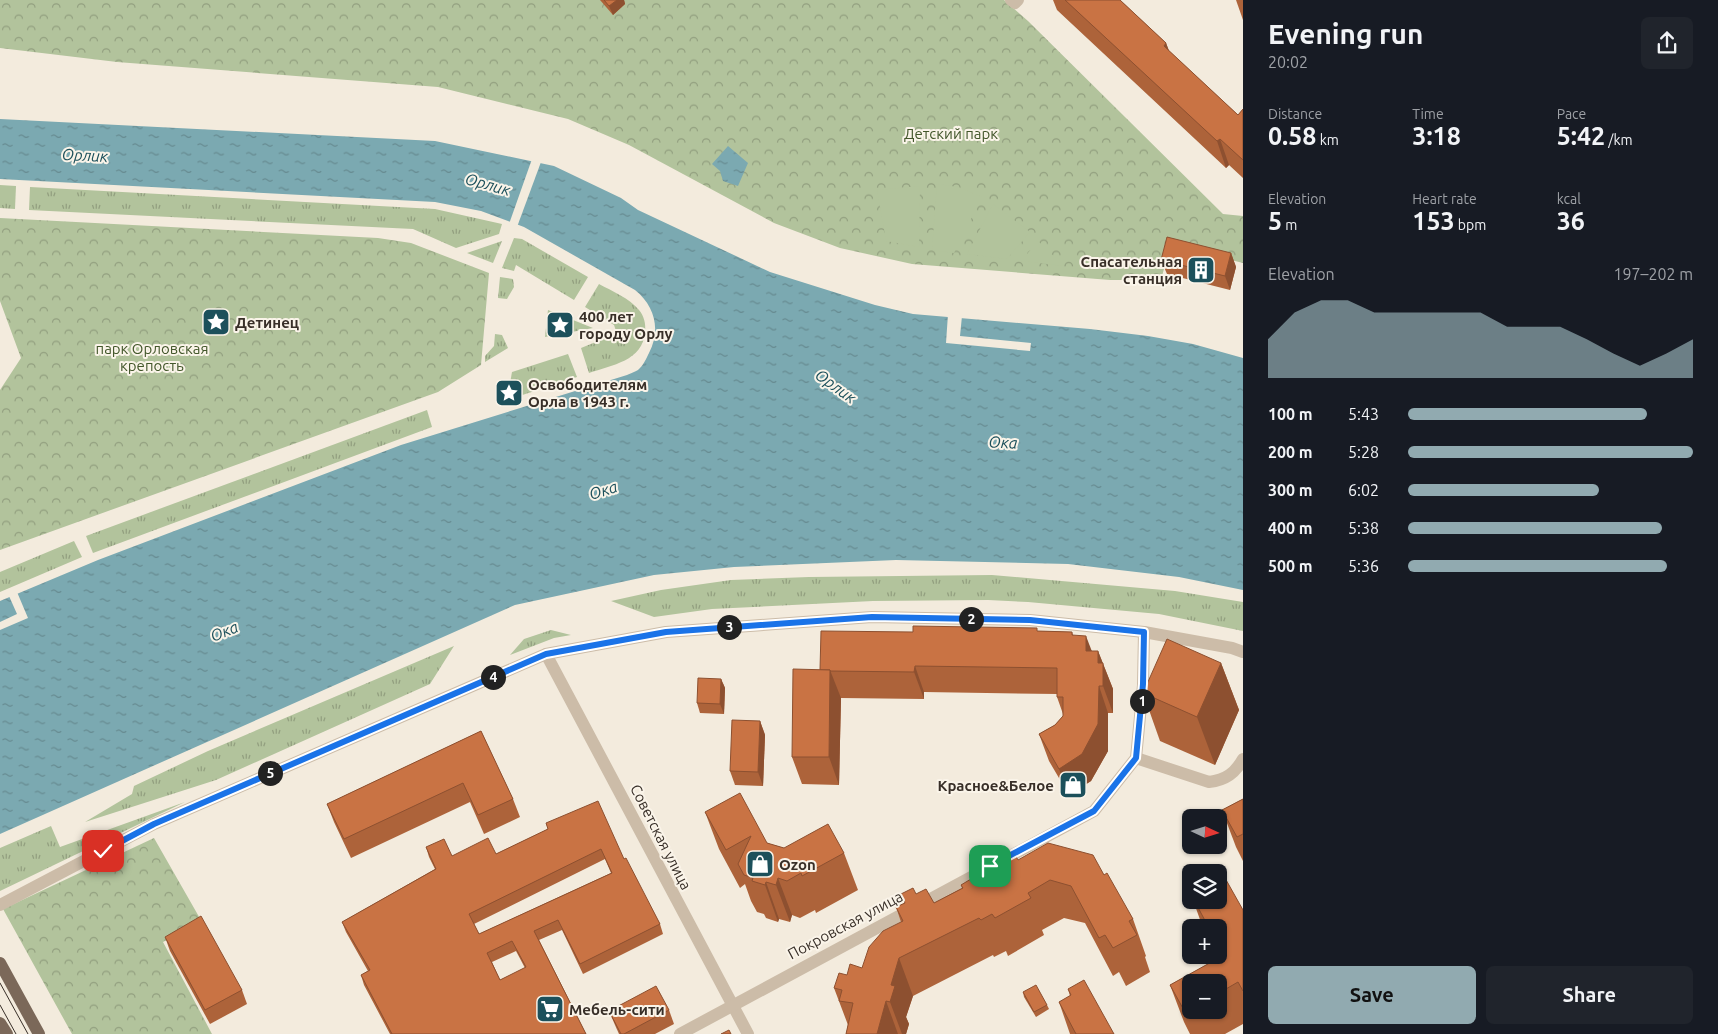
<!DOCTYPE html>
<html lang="en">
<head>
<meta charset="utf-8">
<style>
	:root { --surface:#171b24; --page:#20242c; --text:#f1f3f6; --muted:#9ea1a6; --accent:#91aab0 }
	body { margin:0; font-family:Ubuntu,sans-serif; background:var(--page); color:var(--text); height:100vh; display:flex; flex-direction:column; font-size:19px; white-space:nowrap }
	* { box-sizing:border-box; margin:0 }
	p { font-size:16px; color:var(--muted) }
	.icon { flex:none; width:28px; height:28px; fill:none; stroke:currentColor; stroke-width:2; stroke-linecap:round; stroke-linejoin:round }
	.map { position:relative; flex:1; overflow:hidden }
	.details { display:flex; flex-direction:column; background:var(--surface); width:475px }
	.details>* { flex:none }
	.needle { width:32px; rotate:94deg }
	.tools { position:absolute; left:1182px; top:809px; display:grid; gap:10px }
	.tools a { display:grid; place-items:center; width:45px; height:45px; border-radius:8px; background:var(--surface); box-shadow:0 1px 4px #0004; font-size:25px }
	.pin { position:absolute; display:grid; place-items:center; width:42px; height:42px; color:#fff; margin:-21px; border-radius:10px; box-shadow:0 2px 8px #0006 }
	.km { position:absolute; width:25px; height:25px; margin:-12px; border-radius:50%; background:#222; color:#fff; font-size:14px; line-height:25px; text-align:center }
	.round { display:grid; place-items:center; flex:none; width:52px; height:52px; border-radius:8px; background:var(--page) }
	.summary { display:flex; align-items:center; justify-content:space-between; height:85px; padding:0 25px }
	h1 { font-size:28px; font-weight:700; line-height:38px }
	.stats { display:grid; grid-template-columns:repeat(3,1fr); gap:8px; height:85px; padding:5px 25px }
	.stats div { display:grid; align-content:center }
	.stats b { font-size:25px; font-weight:700 }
	.stats small { font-size:14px; font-weight:400 }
	.stats p { font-size:14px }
	.chart { height:140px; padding:10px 25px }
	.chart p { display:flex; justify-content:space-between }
	.chart svg { width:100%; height:90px; margin-top:5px; fill:var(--accent); opacity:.7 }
	.cta { display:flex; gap:10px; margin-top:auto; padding:10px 25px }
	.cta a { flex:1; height:58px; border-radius:8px; background:var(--accent); color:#111; font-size:20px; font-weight:700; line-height:58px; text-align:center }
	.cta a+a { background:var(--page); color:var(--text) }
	ul { padding:0 25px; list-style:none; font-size:16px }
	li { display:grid; grid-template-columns:80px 60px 1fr; align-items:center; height:38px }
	li i { height:12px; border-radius:6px; background:var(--accent) }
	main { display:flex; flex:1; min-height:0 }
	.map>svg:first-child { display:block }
</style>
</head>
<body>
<main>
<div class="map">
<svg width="1243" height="1034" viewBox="0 0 1243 1034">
	<defs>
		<pattern id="grass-tufts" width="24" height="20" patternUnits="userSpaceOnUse" patternTransform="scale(1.25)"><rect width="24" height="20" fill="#b2c39c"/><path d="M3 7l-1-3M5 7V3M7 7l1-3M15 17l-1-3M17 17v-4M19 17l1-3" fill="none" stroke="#929f7f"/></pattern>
		<pattern id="forest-crowns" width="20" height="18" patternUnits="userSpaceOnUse" patternTransform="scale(1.25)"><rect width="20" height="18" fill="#b2c39c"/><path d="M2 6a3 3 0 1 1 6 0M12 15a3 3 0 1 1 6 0" fill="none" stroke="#929f7f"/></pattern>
		<pattern id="water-ripples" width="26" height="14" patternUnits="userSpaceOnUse" patternTransform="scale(1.25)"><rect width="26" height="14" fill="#7ba9b1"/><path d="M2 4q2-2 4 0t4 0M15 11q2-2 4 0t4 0" fill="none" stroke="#668a90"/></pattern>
	</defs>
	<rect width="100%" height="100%" fill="#f3ebdd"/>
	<g fill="url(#grass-tufts)">
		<path d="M0,185l16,1 -1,23 -15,-1z"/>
		<path d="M30,187l405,22 67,15 -3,10 -43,14 -43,-19 -384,-19z"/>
		<path d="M514,238l8,1 66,38 -14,23 -58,-35 -2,6 -12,-3z"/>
		<path d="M502,241l-9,22 -26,-10z"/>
		<path d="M500,277l13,2 1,8 -7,12 -9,-1z"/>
		<path d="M599,284c13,7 30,14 40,26 5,6 7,14 6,22 -2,29 -33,33 -56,41l-8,-25 32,-13 3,-4 -2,-6 -29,-18z"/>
		<path d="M548,310l45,18 -48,9z"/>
		<path d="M495,334l7,1 6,13 -23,14v-6l9,-10z"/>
		<path d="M568,354l9,23 -70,23 5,-28z"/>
		<path d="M427,410l5,17 -339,126 -7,-17z"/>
		<path d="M74,541l8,16 -82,35v-20z"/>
		<path d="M992,575l183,16 68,11v29l-84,-17 -131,-12 -40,-2 -115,1 -161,8 -58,8 -43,-16 50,-11 70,-10 78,-3z"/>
		<path d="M551,630l20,5 -17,3 -44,17 14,-16z"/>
		<path d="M454,646l-24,38 -214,96 -131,42 47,-28 2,-8 74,-35z"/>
		<path d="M185,802l-185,89v-43l51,-22 9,21z"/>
	</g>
	<g fill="url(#forest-crowns)">
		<path d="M0,0h1004l24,21 195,193 20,2v47l-68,-17 -6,4 -8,30h-51l-198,-16 -72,-16 -66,-25 -145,-78 -61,-26 -130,-32 -321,-25 -117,-14z"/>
		<path d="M0,218l378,20 33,5 78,30 -8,92 -43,27 -438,158v-160l21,-32 -21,-57z"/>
		<path d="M154,838l48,84 -39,20 49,92h-140l-69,-125z"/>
	</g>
	<g fill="#b2c39c">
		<path d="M937,184l21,3 24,10 -28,56 -22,-3z"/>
		<path d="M920,186l-1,61 -33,-6 -9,-51z"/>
		<path d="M993,204l37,28 -23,27 -40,-5z"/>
		<path d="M1038,241l26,25 -43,-5z"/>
	</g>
	<g fill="url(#water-ripples)">
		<path d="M0,119l435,22 119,25 67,32 17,12 132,62 105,33 38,9 177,15 58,7 45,8 50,14v232l-64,-13 -111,-13 -172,-4 -162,7 -80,8 -139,30 -515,229v-233l98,-41 303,-115 226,-70c4,-2 8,-3 11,-5 5,-4 8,-11 11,-17 12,-23 6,-47 -14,-63l-111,-63 -43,-16 -46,-9 -435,-23z"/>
		<path d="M728,146l20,17 -10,23 -15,-5 -3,-10 -8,-7z"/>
	</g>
	<g fill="#f3ebdd">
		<path d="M532,159l9,3 -24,65 -8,-3z"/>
		<path d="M948,314l14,2 -2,20 71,7 -1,8 -84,-8z"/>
		<path d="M17,592l11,26 -28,12v-8l17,-8 -8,-18z"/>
	</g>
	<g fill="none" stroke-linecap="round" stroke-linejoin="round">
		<g stroke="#ccbca8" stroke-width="12">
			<path d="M1011,0l4,3 3,-3"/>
			<path d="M546,654c67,127 134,254 202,380"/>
			<path d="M1136,758l73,24c17,-2 26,-9 34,-23"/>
			<path d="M0,905l154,-81 392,-170 120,-22 206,-15 158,3 114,12 88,16 11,4"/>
			<path d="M680,1034l414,-223 42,-53 7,-73 1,-53"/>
		</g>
		<g stroke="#7b6859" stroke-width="12">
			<path d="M0,963l39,71"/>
			<path d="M0,1023l7,11"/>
		</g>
		<g stroke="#382f28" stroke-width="1">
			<path d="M0,983l28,51"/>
			<path d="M0,1005l16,29"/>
		</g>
	</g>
	<g fill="#ad633a" fill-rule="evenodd">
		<path d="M600,0h24l1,4 -12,11z"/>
		<path d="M1053,0h67l46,43 3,8 69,64 5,-6v69l-14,-13 -3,3 -169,-158z"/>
		<path d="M1236,0h7v20z"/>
		<path d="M1231,253l5,14 -6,23 -63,-16 -6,-14z"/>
		<path d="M1039,631l33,1 1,3 19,16h6l15,38v24h-5v38l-17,30 -22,14 -20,-34 -10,-27 16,-9 8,-9v-2l-6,-17v-3l-133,-2v7l-83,-1 -2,87 -37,-1 -10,-27 28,-87 93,-38z"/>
		<path d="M1221,663l18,47 -24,55 -55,-24 -17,-48z"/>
		<path d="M721,679l4,9 -1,26 -24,-1 -3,-10z"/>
		<path d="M760,721l5,14 -2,51 -28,-1 -5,-14z"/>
		<path d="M481,731l32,68 7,18 -36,17 -14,-32 -119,56 -17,-36 -7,-18z"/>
		<path d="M1243,799v62l-7,-14 -14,-37z"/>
		<path d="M705,812l62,31 17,5 60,5 14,37 -42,23 -1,-3 -15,8 -8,-3 -2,7 -11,-3 -1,3 -12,-4 -2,-4 -7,-2 -6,-11 -6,-17 -5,4 -21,-39z"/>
		<path d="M546,823l78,36 36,65 3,10 -80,40 -21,-44 -23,10 47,94h-196l-26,-49 -3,-10 7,-4 -22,-39 -4,-10 93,-53 -6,-12 -3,-10 26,9 44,-2 52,-25zM605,859l6,14 -132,61 -5,-10zM516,951l9,17 -25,12 -8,-18z"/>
		<path d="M1018,860l86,15 29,44 13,37 -1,1 5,15 -24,14 -7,-14 -6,4 -28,-53 -21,-5 -22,12 2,5 -36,21 -2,-5 -12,6 -1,-2 -80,41 -7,21 3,7 -3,10h-60l2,-9 -14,-37 13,-13 15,-7 39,-46 -5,-15 9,-4 -4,-9h15l18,9 28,-15 -1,-3z"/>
		<path d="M1193,900h26l24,10v114l-18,10h-35l-6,-12 -14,-37 49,-27 -2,-3h2v-27h-16zM1191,982h28v28h-28z"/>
		<path d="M165,937l77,53 5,14 -37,20 -40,-73z"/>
		<path d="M1068,989l46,45h-44l-11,-32 11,-6z"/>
		<path d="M1023,992l24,13 2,4 -13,8 -12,-20z"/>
		<path d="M669,1010l5,14 -19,10h-36l-4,-9 -6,-14z"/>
	</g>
	<g fill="#8d5030">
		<path d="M617,0h7l1,4 -12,11 -4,-9z"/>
		<path d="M1166,43l10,27 -12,-24z"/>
		<path d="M1220,139l9,26 -3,3 -9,-27z"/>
		<path d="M1231,253l5,14 -6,23 -5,-14z"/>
		<path d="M1086,636l10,26 -10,-11z"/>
		<path d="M1098,651l15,38v24l-10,-27 -5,-23z"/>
		<path d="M1221,663l18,47 -24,55 -18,-48z"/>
		<path d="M915,666l9,26v7l-10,-27z"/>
		<path d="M830,670l11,28 -2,87 -10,-28z"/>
		<path d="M721,679l4,9 -1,26 -4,-10z"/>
		<path d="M1099,686l9,27v38l-17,30 -22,14 -10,-26z"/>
		<path d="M760,721l5,14 -2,51 -5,-14z"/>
		<path d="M778,878l14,37 -2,7 -14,-37z"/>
		<path d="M766,882l13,37 -1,3 -13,-37z"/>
		<path d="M899,958l14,38 -7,21 3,7 -3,10h-4l-12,-32 1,-17z"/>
		<path d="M886,1001l12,33h-21z"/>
	</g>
	<g fill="#c97344" stroke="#8d5030" fill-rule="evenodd">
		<path d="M604,0h13l-8,6z"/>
		<path d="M1065,0h55l46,43 -2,3 74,69 5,-6v51l-23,-21 -3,2z"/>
		<path d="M1167,237l64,16 -6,23 -64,-16z"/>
		<path d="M913,626l124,2v3l35,1v3l14,1v15h12v12h5v23h-4l-1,38 -16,30 -23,15 -20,-35 16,-9 8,-9v-19h-6v-29l-142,-2 -1,6 -84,-1v-1h-10l1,-39 92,1z"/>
		<path d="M1167,639l54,24 -24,54 -54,-24z"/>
		<path d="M793,669l37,1 -1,87h-37z"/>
		<path d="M698,678l23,1 -1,25 -23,-1z"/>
		<path d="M732,720l28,1 -2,51 -28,-1z"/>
		<path d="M481,731l32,68 -35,16 -15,-32 -119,56 -17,-35z"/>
		<path d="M740,793l27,50 17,5 44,-24 16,29 -42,23 -1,-3 -14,8 -9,-3 -2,7 -10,-3 -1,3 -13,-4 1,-3 -9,-3 -6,-11 13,-28 -25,14 -21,-38z"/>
		<path d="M1243,799v35l-6,3 -15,-27z"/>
		<path d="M598,801l26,58 2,-1 34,66 -80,40 -22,-44 -24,11 52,103h-194l-31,-59 9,-5 -28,-48 94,-53 -10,-22 18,-8 8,17 36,-18 8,16 52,-25 -2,-6zM601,849l11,24 -133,61 -10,-20zM512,941l14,26 -26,13 -13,-27z"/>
		<path d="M1048,843l45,12 11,20 3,-2 26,46 -4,2 8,14 -24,13 -8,-13 -6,3 -28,-52 -21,-6 -22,13 3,5 -36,20 -3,-4 -11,6 -2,-2 -80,40 -8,27 4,1 -5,16 -4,-1 -9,33h-31l7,-31 -14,-2 3,-11 -8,-2 5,-15 8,2 3,-11 12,4 7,-21 14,-16 20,-10 -7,-14 9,-4 -4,-9 12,-6 3,6 10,-5 8,14 29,-15 -2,-3 53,-32 4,7z"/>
		<path d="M1225,878l18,32v81l-5,-9 -19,11v-11h-28v26l-6,4 -15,-27 54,-30 -5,-9v-18h-10l-15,-28h25v-18z"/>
		<path d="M201,916l41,74 -37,20 -40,-73z"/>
		<path d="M1084,980l30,54h-38l-17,-32 12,-7 -3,-6z"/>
		<path d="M1036,985l11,20 -13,7 -11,-20z"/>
		<path d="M656,986l13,24 -45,24h-3l-12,-23z"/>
		<path d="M729,1030l2,4h-10z"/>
	</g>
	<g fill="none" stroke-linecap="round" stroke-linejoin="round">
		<defs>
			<path id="route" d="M103,851l51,-27 392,-170 120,-22 206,-15 158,3 114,12 -1,52 -7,74 -42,53 -104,55"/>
		</defs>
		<use href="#route" stroke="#fff" stroke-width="10"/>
		<use href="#route" stroke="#1a73e8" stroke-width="6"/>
	</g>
	<defs>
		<symbol id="building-square" viewBox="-11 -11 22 22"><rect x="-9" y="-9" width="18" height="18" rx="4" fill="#1c505b" stroke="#faf4e9"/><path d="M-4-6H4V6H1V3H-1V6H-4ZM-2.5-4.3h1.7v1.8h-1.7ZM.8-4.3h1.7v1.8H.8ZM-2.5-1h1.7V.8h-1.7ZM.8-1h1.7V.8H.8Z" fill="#fff"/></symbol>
		<symbol id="sight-square" viewBox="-11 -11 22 22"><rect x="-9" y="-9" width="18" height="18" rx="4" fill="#1c505b" stroke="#faf4e9"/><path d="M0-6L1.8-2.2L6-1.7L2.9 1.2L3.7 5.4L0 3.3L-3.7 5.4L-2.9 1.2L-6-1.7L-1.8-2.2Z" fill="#fff"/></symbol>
		<symbol id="shop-square" viewBox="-11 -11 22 22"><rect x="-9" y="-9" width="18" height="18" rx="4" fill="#1c505b" stroke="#faf4e9"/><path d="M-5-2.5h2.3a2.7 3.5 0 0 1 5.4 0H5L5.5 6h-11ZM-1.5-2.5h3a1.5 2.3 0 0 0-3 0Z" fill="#fff"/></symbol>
		<symbol id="supermarket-square" viewBox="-11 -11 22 22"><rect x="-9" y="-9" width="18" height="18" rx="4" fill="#1c505b" stroke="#faf4e9"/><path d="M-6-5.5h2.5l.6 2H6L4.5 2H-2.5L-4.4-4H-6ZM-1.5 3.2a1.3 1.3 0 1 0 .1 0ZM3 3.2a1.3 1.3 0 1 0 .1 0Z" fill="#fff"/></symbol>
	</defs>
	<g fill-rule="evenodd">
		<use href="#building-square" x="1185" y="254" width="32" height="32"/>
		<use href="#sight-square" x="200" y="306" width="32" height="32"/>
		<use href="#sight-square" x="544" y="309" width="32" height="32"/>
		<use href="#sight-square" x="493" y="377" width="32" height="32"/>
		<use href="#shop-square" x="1057" y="769" width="32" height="32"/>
		<use href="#shop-square" x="744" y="848" width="32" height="32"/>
		<use href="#supermarket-square" x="534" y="993" width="32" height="32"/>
	</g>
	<g text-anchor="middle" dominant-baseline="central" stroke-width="4" stroke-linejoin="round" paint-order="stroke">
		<g font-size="15" fill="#43572b" stroke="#faf4e9">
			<text x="951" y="133">Детский парк</text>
			<text x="152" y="348">парк Орловская<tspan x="152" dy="17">крепость</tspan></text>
		</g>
		<g font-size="15" font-weight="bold" fill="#382f28" stroke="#faf4e9" text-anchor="start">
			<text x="1182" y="261" text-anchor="end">Спасательная<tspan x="1182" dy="17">станция</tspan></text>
			<text x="579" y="316">400 лет<tspan x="579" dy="17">городу Орлу</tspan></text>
			<text x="235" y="322">Детинец</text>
			<text x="528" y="384">Освободителям<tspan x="528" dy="17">Орла в 1943 г.</tspan></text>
			<text x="1054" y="785" text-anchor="end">Красное&amp;Белое</text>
			<text x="779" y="864">Ozon</text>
			<text x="569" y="1009">Мебель-сити</text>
		</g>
		<g font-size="15" fill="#382f28" stroke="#faf4e9">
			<text transform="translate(661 837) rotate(63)">Советская улица</text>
			<text transform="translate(845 925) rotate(-28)">Покровская улица</text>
		</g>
		<g font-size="16" font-style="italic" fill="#1c505b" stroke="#faf4e9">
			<text transform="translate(85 155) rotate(3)">Орлик</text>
			<text transform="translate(488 184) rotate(16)">Орлик</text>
			<text transform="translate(836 386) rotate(36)">Орлик</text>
			<text transform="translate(1003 442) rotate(3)">Ока</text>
			<text transform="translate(603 490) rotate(-17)">Ока</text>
			<text transform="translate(224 631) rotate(-22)">Ока</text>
		</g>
	</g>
</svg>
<div class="tools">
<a><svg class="needle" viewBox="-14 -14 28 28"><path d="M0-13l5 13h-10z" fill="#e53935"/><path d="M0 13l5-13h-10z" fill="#9ea1a6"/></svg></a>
<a><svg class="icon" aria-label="layers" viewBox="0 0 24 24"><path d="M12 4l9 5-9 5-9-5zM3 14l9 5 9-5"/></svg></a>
<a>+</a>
<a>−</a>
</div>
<div class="pin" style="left:990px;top:866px;background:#1e9e55"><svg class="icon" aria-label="arrive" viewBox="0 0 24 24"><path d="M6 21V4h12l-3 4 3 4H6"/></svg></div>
<div class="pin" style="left:103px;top:851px;background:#d93025"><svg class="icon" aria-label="check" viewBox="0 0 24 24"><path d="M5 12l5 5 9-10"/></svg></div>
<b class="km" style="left:1142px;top:701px">1</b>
<b class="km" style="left:971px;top:619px">2</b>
<b class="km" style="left:729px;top:627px">3</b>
<b class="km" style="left:493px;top:677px">4</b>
<b class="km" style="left:270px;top:773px">5</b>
</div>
<section class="details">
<div class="summary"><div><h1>Evening run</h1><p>20:02</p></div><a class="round"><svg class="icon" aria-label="share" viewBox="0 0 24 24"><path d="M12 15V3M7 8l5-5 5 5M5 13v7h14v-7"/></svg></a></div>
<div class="stats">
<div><p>Distance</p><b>0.58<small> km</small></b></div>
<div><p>Time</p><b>3:18</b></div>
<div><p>Pace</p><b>5:42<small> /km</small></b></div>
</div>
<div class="stats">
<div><p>Elevation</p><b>5<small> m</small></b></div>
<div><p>Heart rate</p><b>153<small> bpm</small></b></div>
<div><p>kcal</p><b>36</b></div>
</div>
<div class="chart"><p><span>Elevation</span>197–202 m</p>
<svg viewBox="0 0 160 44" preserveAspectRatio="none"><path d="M0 44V25L10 12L20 6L30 6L40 12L50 12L60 12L70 12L80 12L90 19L100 19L110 19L120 25L130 32L140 38L150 32L160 25V44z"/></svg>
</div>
<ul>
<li><b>100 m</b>5:43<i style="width:84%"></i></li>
<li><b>200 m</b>5:28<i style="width:100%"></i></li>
<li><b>300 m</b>6:02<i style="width:67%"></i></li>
<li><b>400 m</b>5:38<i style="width:89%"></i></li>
<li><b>500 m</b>5:36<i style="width:91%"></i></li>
</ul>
<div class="cta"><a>Save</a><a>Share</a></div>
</section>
</main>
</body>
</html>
